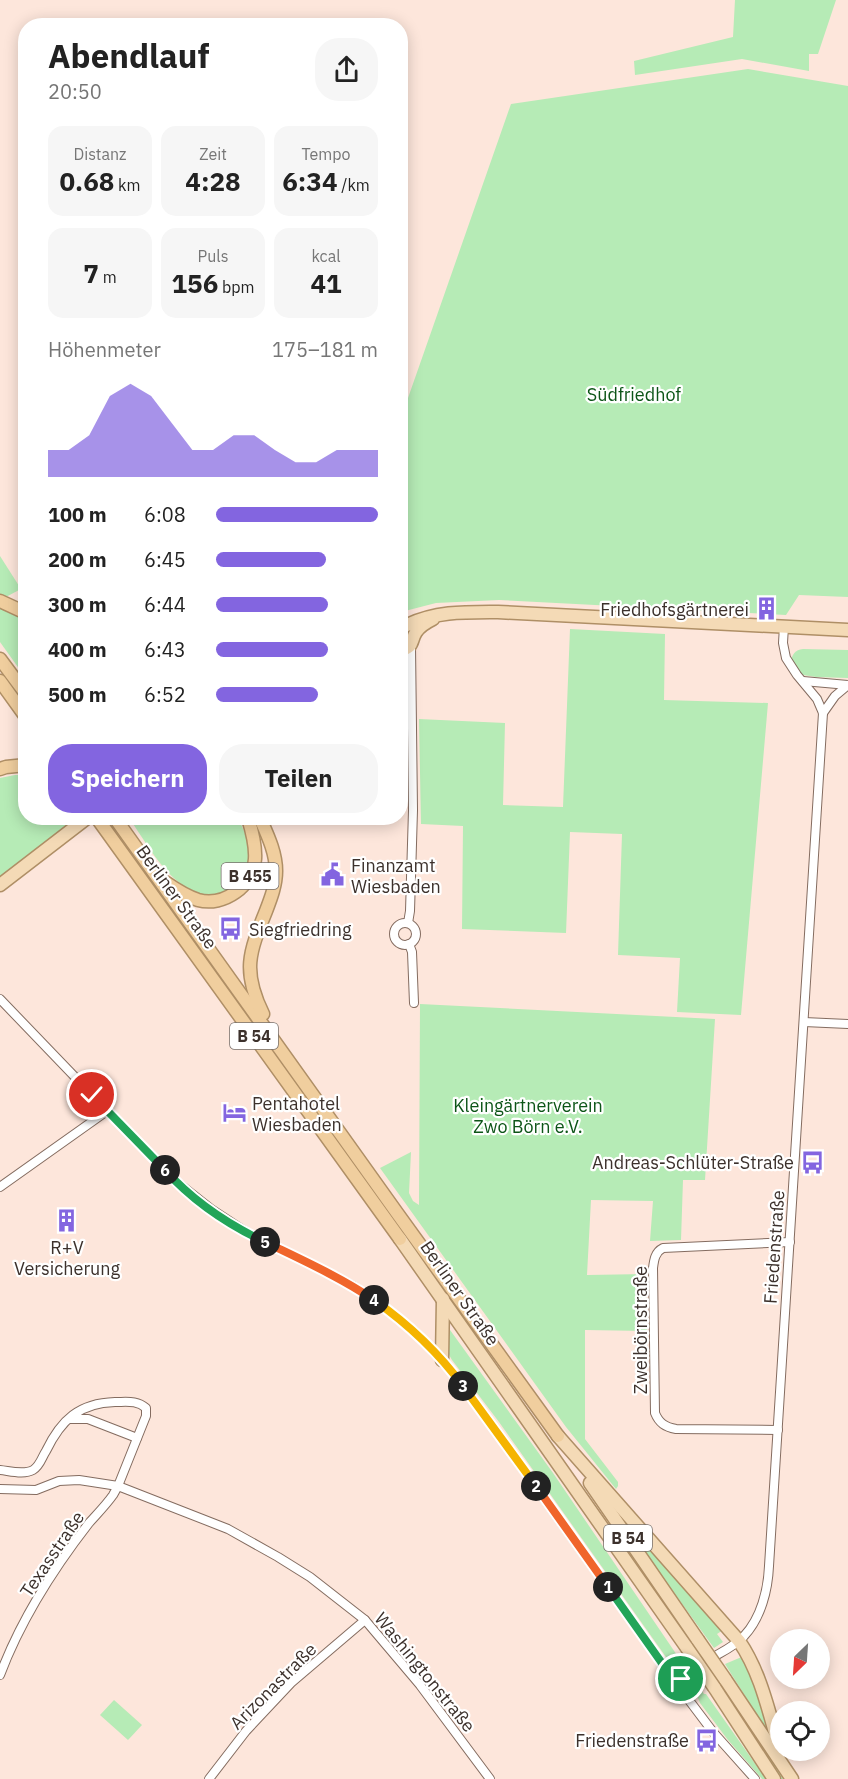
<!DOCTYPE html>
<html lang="de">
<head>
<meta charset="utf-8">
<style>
	:root { --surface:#fff; --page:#f6f6f6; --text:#222; --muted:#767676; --accent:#8365e0 }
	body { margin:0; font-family:"IBM Plex Sans",sans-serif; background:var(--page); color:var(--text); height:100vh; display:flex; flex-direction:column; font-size:22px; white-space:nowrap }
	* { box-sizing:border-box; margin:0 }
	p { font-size:20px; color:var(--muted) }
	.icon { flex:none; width:33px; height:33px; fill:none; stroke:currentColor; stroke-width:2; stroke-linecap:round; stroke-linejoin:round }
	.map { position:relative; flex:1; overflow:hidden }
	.details { position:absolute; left:18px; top:18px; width:390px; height:807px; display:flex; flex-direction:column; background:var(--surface); border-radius:24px; box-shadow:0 3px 15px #0003 }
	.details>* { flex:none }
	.needle { width:39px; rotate:205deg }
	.fabs { position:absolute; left:770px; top:1629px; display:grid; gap:12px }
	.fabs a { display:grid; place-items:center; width:60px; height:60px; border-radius:50%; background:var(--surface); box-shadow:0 3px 15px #0003; font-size:30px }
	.pin { position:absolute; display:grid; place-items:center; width:51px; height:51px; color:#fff; margin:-26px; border:3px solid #fff; border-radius:50%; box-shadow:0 2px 6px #0007 }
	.km { position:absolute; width:30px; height:30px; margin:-15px; border-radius:50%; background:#222; color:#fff; font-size:16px; line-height:30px; text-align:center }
	.round { display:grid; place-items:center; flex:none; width:63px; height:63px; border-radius:24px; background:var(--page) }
	.overview { display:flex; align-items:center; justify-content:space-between; height:102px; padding:0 30px }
	h1 { font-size:33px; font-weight:700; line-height:45px }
	.figures { display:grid; grid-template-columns:repeat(3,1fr); gap:9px; height:102px; padding:6px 30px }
	.figures div { display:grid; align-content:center; border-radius:15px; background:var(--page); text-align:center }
	.figures b { font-size:26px; font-weight:700 }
	.figures small { font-size:16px; font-weight:400 }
	.figures p { font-size:16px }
	.chart { height:168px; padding:12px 30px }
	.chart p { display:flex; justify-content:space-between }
	.chart svg { width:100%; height:108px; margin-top:6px; fill:var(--accent); opacity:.7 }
	.button { display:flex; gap:12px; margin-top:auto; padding:12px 30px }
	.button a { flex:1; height:69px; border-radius:24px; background:var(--accent); color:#fff; font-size:24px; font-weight:700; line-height:69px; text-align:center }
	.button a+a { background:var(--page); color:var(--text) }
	ul { padding:0 30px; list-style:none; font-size:20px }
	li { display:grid; grid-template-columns:96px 72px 1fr; align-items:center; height:45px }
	li i { height:15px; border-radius:8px; background:var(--accent) }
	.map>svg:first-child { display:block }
</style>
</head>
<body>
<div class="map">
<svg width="848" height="1779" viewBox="0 0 848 1779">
	<rect width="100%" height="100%" fill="#fde6db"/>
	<g fill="#b6ebb6">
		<path d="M735,0h101l-18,54h-9v17l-67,-12 -107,16 -1,-14 99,-24z"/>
		<path d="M748,69l100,17v511l-49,-2 -13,20 -287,-15 -63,3 -35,9v-217l1,2 6,1 103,-294z"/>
		<path d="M0,556l21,33 -19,10 -2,-1z"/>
		<path d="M0,606l25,13v58l-25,-35z"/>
		<path d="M570,629l95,5 -1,66 104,3 -27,312 -64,-3 3,-54 -62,-3 4,-121 -52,-2 -4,101 -104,-4 1,-103 -42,-2 -2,-105 86,4 -2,82 60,2z"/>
		<path d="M803,649l45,1v28l-32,-1 -13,-2 -12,-13c1,-8 4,-12 12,-13z"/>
		<path d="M15,775h10l1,43h55l-81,61v-101z"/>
		<path d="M129,818h109c5,10 11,23 11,35 -1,29 -28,52 -57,38 -28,-14 -46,-49 -63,-73z"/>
		<path d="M420,1004l295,15 -10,161h-22l-2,60 -31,1 3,-40 -62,-1 -4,75 59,-1 1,57 -62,-1v109l33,43v4l-2,3 -50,-62 -186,-259 31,-16 -2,41 4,8 6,4z"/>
		<path d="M445,1323l108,150 128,188h-9l-6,-4 -167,-235 -47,-62 -4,-7z"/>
		<path d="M609,1503l114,127 -6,4 6,8 -9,6z"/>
		<path d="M744,1656l6,11 22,72 -47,-75z"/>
		<path d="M718,1678l51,75 15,26h-3l-15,-26 -51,-73z"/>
		<path d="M698,1686l6,8h2l60,85h-4l-34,-39 -28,-37 -4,-10z"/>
		<path d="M114,1700l28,25 -14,15 -28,-25z"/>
	</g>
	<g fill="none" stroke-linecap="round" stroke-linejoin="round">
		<defs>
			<g id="minor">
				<path d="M803,681l45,4"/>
				<path d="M823,713l12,-17 13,-11"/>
				<path d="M408,923l2,-12 3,-101 -2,-164"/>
				<circle cx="405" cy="934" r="11"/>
				<path d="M409,944l3,8 2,51"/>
				<path d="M0,999l173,180 38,30 38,25 68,33 36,19 21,14 41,32 43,46 218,305 37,49 42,47"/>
				<path d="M804,1022l44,2"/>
				<path d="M0,1187l107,-76"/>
				<path d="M70,1419h18l49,19"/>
				<path d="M778,1430l-102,-1c-11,-2 -17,-6 -21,-16l-2,-145c1,-8 2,-16 10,-20l127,-6"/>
				<path d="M0,1470c10,1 24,5 33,0 7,-4 9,-13 13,-19 15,-31 33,-48 69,-49 12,0 22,-2 31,6v8l-28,70 -5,9c-7,10 -16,19 -24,28 -35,45 -69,99 -89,152"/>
				<path d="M0,1489l36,1 23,-9 20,-1 39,6 110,43 50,28 32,20 55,43 55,65 70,94"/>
				<path d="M717,1655c9,-5 20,-11 27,-19 17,-18 24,-46 25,-70l54,-853 -6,-14 -20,-24 -11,-17 -3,-15 1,-17"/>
				<path d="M676,1683l15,-10"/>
				<path d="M209,1779l37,-48 45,-48 74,-63"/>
			</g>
			<g id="primary">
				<path d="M407,625c30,-14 58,-13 91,-13l350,18"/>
				<path d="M400,650c15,-3 10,-9 16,-18 4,-6 11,-10 17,-13"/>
				<path d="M0,885l87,-67"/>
				<path d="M400,1239l287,409"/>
				<path d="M442,1360l1,-61"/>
				<path d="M558,1436l181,205c22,32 30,72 41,109"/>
				<path d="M590,1483l108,157"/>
				<path d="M725,1679l67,100"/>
				<path d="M714,1687l60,92"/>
			</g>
			<g id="trunk">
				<path d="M0,601l26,12"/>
				<path d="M0,659l26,35"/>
				<path d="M0,681l26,36"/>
				<path d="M0,769l6,-2 20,-2"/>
				<path d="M97,818l303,421"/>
				<path d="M115,818c147,206 294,413 443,618"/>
				<path d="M260,818c7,16 16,34 16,53 0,14 -5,27 -10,40 -17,42 -24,60 -3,103"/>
				<path d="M165,882c10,7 20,14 33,18 26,7 55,-14 57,-41 1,-14 -3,-28 -7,-41"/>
			</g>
		</defs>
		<use href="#minor" stroke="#846c60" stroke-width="10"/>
		<use href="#primary" stroke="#af8f66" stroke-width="15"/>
		<use href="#trunk" stroke="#af8f66" stroke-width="15"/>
		<use href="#minor" stroke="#fff" stroke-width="8"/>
		<use href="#primary" stroke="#f4dab6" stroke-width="12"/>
		<use href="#trunk" stroke="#f0ce9e" stroke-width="12"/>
		<defs>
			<g id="primary-bridge">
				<path d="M698,1640l27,39"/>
				<path d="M687,1648l27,39"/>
			</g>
		</defs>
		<use href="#primary-bridge" stroke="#af8f66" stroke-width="15" stroke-linecap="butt"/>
		<use href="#primary-bridge" stroke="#f4dab6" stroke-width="12"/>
	</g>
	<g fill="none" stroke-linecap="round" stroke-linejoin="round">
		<defs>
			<path id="split-1" d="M608,1587l68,96 5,-4"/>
			<path id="split-2" d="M536,1486l72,101"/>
			<path id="split-3" d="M463,1386l73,100"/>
			<path id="split-4" d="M374,1300c34,24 64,52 89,86"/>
			<path id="split-5" d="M265,1242c37,18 75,35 109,58"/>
			<path id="split-6" d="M165,1170c27,30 64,55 100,72"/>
			<path id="split-7" d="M92,1095l73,75"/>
		</defs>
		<use href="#split-1" stroke="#fff" stroke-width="12"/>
		<use href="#split-2" stroke="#fff" stroke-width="12"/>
		<use href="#split-3" stroke="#fff" stroke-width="12"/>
		<use href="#split-4" stroke="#fff" stroke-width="12"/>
		<use href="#split-5" stroke="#fff" stroke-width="12"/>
		<use href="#split-6" stroke="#fff" stroke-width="12"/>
		<use href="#split-7" stroke="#fff" stroke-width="12"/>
		<use href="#split-1" stroke="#22a559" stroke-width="8"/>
		<use href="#split-2" stroke="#f0652b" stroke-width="8"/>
		<use href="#split-3" stroke="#f5b400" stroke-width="8"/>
		<use href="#split-4" stroke="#f5b400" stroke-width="8"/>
		<use href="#split-5" stroke="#f0652b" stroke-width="8"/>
		<use href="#split-6" stroke="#22a559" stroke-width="8"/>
		<use href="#split-7" stroke="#22a559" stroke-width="8"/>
	</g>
	<defs>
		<symbol id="building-bare" viewBox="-9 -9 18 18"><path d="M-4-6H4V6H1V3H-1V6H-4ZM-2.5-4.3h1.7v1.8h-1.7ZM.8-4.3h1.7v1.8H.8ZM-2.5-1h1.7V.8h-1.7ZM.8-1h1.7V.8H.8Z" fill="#8365e0" stroke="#fff" stroke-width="2.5" paint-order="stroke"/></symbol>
		<symbol id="civic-bare" viewBox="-9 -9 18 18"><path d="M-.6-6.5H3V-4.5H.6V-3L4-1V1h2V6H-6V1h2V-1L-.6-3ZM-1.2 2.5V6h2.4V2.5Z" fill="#8365e0" stroke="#fff" stroke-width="2.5" paint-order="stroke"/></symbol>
		<symbol id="bus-bare" viewBox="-9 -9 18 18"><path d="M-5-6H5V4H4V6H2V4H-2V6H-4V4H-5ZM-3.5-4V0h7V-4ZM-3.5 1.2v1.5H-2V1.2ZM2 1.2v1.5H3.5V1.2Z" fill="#8365e0" stroke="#fff" stroke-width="2.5" paint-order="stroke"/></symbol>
		<symbol id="hotel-bare" viewBox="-9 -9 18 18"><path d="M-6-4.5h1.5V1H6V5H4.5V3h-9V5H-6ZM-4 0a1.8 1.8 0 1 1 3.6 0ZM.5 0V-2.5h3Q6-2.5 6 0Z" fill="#8365e0" stroke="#fff" stroke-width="2.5" paint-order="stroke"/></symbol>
	</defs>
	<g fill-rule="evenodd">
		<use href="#building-bare" x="750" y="592" width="33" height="33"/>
		<use href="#civic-bare" x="316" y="858" width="33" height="33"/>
		<use href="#bus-bare" x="214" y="912" width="33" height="33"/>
		<use href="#hotel-bare" x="218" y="1096" width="33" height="33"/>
		<use href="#bus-bare" x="796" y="1146" width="33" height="33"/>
		<use href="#building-bare" x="50" y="1204" width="33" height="33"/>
		<use href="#bus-bare" x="690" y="1724" width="33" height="33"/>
	</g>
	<g text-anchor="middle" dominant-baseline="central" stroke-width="4.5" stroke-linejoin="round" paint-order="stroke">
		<g fill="#fff" stroke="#766f6b" stroke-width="1.5">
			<rect x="221.5" y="863" width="57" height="26" rx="4.5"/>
			<rect x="230" y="1023" width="48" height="26" rx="4.5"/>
			<rect x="604" y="1525" width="48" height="26" rx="4.5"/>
		</g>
		<g font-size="16" font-weight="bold" fill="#3c312c">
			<text x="250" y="876">B 455</text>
			<text x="254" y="1036">B 54</text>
			<text x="628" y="1538">B 54</text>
		</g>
		<g font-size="18" fill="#0c5517" stroke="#fff">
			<text x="634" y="394">Südfriedhof</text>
			<text x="528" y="1105">Kleingärtnerverein<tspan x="528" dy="21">Zwo Börn e.V.</tspan></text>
		</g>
		<g font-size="18" fill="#3c312c" stroke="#fff" text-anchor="end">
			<text x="749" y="609">Friedhofsgärtnerei</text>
			<text x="351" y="865" text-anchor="start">Finanzamt<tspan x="351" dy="21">Wiesbaden</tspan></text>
			<text x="249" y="929" text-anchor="start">Siegfriedring</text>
			<text x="252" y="1103" text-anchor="start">Pentahotel<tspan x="252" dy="21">Wiesbaden</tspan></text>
			<text x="794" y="1162">Andreas-Schlüter-Straße</text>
			<text x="67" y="1247" text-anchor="middle">R+V<tspan x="67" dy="21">Versicherung</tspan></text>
			<text x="689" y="1740">Friedenstraße</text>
		</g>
		<g font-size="18" fill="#3c312c" stroke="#fff">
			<text transform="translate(177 897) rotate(54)">Berliner Straße</text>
			<text transform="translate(774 1247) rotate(-86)">Friedenstraße</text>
			<text transform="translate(460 1293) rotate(55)">Berliner Straße</text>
			<text transform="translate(640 1330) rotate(-90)">Zweibörnstraße</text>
			<text transform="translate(52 1554) rotate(-56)">Texasstraße</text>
			<text transform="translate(425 1672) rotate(51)">Washingtonstraße</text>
			<text transform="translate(273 1686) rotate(-45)">Arizonastraße</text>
		</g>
	</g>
</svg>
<div class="fabs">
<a><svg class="needle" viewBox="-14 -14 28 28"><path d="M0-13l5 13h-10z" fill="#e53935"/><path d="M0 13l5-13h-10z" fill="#767676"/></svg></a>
<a><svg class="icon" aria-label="locate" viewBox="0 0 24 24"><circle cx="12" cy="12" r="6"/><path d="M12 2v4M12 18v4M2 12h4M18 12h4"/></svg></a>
</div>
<div class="pin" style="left:681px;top:1679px;background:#1e9e55"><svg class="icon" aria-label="arrive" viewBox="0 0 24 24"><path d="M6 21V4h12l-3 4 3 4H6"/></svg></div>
<div class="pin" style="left:92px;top:1095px;background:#d93025"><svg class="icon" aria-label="check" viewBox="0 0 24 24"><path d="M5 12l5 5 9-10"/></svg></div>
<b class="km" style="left:608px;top:1587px">1</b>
<b class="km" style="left:536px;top:1486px">2</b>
<b class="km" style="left:463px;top:1386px">3</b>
<b class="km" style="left:374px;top:1300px">4</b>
<b class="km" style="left:265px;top:1242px">5</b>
<b class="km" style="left:165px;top:1170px">6</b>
<section class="details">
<div class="overview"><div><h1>Abendlauf</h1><p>20:50</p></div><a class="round"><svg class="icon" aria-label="share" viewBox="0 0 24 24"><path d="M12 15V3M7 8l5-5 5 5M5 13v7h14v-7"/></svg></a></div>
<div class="figures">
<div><p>Distanz</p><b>0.68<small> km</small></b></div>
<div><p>Zeit</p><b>4:28</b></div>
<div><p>Tempo</p><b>6:34<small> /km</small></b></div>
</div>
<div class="figures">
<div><b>7<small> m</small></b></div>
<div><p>Puls</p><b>156<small> bpm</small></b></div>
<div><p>kcal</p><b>41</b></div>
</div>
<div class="chart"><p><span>Höhenmeter</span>175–181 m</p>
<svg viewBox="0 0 160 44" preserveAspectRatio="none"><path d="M0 44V33L10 33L20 27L30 11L40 6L50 11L60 22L70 33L80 33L90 27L100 27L110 33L120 38L130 38L140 33L150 33L160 33V44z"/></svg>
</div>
<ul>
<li><b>100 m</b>6:08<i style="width:100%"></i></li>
<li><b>200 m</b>6:45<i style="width:68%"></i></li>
<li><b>300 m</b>6:44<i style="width:69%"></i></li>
<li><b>400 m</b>6:43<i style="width:69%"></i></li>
<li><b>500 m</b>6:52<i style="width:63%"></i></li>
</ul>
<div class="button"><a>Speichern</a><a>Teilen</a></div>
</section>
</div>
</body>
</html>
